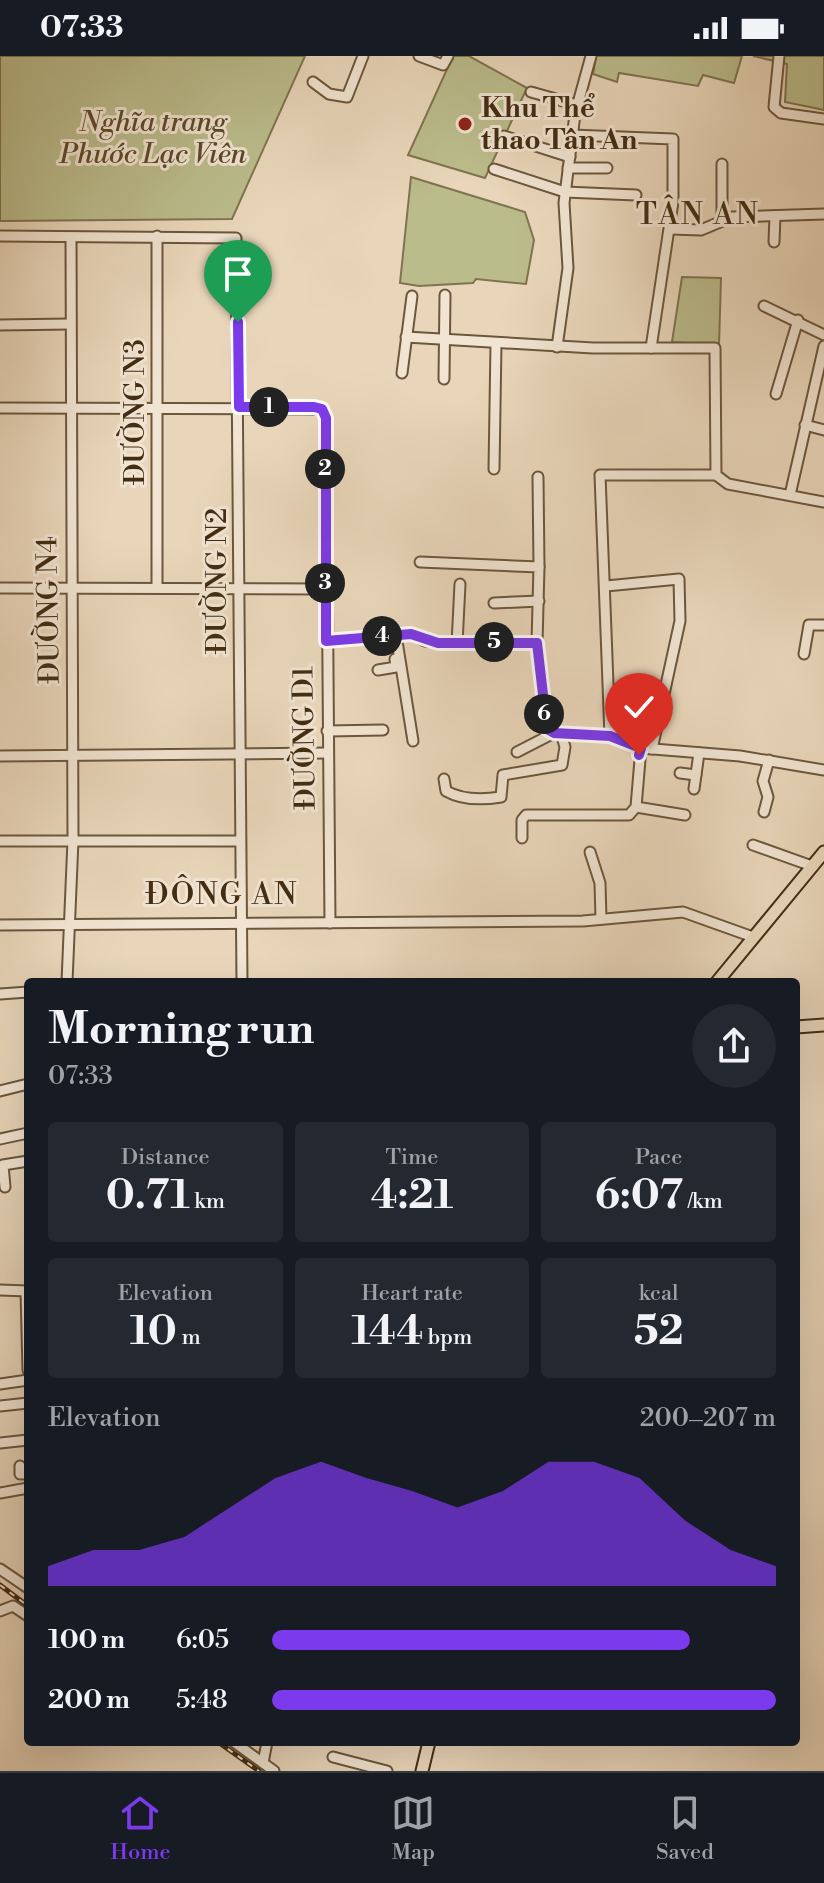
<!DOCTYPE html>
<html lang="en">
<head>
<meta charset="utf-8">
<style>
	:root { --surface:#171b24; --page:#242831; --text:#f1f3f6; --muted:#9ea1a6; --line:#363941; --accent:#7c3aed }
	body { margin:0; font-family:"Libre Bodoni",serif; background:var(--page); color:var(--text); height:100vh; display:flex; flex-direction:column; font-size:30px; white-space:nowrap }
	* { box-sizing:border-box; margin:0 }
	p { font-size:26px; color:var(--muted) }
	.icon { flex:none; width:44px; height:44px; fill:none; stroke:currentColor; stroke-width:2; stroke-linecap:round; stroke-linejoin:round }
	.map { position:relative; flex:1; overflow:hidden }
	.details { position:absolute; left:24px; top:922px; width:776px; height:768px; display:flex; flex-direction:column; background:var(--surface); border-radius:8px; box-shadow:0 8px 32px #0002 }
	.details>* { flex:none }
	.pin { position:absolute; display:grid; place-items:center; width:68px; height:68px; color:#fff; margin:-82px -34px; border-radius:50% 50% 50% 0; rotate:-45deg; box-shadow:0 0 8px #0007 }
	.pin .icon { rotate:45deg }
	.km { position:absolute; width:40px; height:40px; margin:-20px; border-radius:50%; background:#222; color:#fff; font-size:22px; line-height:40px; text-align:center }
	.round { display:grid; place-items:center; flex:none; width:84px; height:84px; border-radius:42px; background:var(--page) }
	.head { display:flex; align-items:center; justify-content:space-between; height:136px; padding:0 24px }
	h1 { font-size:44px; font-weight:700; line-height:60px }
	.figures { display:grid; grid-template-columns:repeat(3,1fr); gap:12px; height:136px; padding:8px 24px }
	.figures div { display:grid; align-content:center; border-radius:8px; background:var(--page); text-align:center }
	.figures b { font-size:40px; font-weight:700 }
	.figures small { font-size:22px; font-weight:400 }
	.figures p { font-size:22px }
	.chart { height:224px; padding:16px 24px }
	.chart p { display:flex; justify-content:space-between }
	.chart svg { width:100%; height:144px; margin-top:8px; fill:var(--accent); opacity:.7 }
	ul { padding:0 24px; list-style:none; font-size:26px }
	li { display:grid; grid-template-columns:128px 96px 1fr; align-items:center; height:60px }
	li i { height:20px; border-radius:10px; background:var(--accent) }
	.status { display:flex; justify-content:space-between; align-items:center; height:56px; padding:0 40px; background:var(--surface); direction:ltr }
	.status svg { height:22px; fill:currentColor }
	.tab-bar { display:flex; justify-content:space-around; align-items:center; height:112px; border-top:2px solid var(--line); background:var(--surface); font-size:22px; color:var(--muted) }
	.tab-bar a { display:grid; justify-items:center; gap:4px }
	.tab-bar .on { color:var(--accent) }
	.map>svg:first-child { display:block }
</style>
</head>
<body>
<div class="status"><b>07:33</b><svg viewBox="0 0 49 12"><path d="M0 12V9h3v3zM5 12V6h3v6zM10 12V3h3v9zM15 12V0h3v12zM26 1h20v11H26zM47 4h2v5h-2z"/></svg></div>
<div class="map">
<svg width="824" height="1715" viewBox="0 0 824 1715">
	<rect width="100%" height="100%" fill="#e9d6ba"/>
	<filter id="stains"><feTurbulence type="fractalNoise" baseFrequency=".0025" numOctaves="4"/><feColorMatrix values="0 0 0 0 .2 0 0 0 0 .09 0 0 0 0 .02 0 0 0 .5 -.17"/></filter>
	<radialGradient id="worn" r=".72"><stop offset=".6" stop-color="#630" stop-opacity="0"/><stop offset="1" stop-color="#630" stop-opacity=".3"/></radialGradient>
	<g fill="#bbbc8c" stroke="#7f744f" stroke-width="2">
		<path d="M0,0h305l-73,163 -232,2z"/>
		<path d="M453,0h16l58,32 -42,90 -77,-23z"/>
		<path d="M596,0h146l-8,27 -31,-8 -5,11 -79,-13 -2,9 -24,-8z"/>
		<path d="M753,0h71v54l-39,-8 2,-38z"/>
		<path d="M411,121l114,35 9,28 -8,44 -50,-5 -3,4 -54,3 -19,-3z"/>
		<path d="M682,221l39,1 -2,67 -47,-3z"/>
	</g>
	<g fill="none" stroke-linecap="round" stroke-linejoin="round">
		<defs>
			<g id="minor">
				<path d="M419,0l24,9 5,-9"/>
				<path d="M779,0l-5,51 7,6 43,6"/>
				<path d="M313,26l16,12 18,3 16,-41"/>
				<path d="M531,36l46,13"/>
				<path d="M572,79l101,4v63l-22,146"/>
				<path d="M504,80l66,21"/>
				<path d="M568,112h39"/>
				<path d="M494,113l71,23 71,3"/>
				<path d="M722,164v-56"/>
				<path d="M670,173l31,1 31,-13 92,-3"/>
				<path d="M0,180l236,2 6,744"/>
				<path d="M157,180v351"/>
				<path d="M774,186l1,-26"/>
				<path d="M764,250l60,29"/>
				<path d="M0,269l70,-1"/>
				<path d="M406,281l187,11h122l1,127 12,9 96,18"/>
				<path d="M557,291l11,-79 -4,-65 11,-89 16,-58"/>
				<path d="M402,317l10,-77"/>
				<path d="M444,323l1,-84"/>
				<path d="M776,338l22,-74"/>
				<path d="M0,352l322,1 4,9 4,505"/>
				<path d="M805,369l19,5"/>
				<path d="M494,413l2,-125"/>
				<path d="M538,421l1,90"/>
				<path d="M790,439l34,-149"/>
				<path d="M420,506l119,5 -2,76 10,86 7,4 56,3 31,12"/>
				<path d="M460,528l-3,60 80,-1"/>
				<path d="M606,530l73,-7 1,42 -28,128"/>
				<path d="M0,532l325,1"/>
				<path d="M494,547l45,-2"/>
				<path d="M396,579l17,106"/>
				<path d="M326,585l85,-7 14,7 32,3"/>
				<path d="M804,598l5,-29h15"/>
				<path d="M378,614l18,-3 -1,-8"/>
				<path d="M327,675l56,-1"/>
				<path d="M610,680l-10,-261h116"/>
				<path d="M517,696l37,-19"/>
				<path d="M0,700l327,-3"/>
				<path d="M680,717l16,2"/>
				<path d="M444,723l2,12c16,9 37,9 55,6l2,-22 59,-10 3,-18 -4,-14"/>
				<path d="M694,733l5,-36"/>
				<path d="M636,751l49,8"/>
				<path d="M764,756l4,-15 -5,-16 6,-21"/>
				<path d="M522,782v-18l4,-5h103l7,-8 5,-59 99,8 84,14"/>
				<path d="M0,785h240"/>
				<path d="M753,789l59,21"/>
				<path d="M590,796l10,31 1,36"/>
				<path d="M0,869l583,-4 100,-9 70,25"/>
				<path d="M67,926l6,-142 -2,-603"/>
				<path d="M0,938l28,-2"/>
				<path d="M0,1035l28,-7"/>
				<path d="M0,1083l28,-6"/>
				<path d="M5,1131l-2,-22 25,-4"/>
				<path d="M0,1234l28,1"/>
				<path d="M26,1235l2,79"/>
				<path d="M0,1328l28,-4"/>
				<path d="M0,1350l28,-3"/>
				<path d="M0,1387l28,-3"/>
				<path d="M20,1410v8h8"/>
				<path d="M0,1437l28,-5"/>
				<path d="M0,1513l28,19"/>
				<path d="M0,1555l13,-5 15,10"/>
				<path d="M234,1686l40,29"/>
				<path d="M333,1701l54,14"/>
				<path d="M263,1707l4,-21"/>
			</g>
			<g id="major">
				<path d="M717,926l107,-130"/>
				<path d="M796,971l28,-2"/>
				<path d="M422,1715l7,-29"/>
			</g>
		</defs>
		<use href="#minor" stroke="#6c573c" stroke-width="13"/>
		<use href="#major" stroke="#432d12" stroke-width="15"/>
		<use href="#minor" stroke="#f1e4d2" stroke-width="9"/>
		<use href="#major" stroke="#e9d6ba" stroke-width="11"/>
		<defs>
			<g id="rail">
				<path d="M0,1529l28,21"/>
				<path d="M218,1686l41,29"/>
			</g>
		</defs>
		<use href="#rail" stroke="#432d12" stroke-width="5"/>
		<use href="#rail" stroke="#f1e4d2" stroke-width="2" stroke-dasharray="6" stroke-linecap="butt"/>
	</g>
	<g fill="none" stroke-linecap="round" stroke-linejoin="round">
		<defs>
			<path id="route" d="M238,266l1,85h75l8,2 4,9v223l85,-7 27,9h99l10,86 7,4 56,3 31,12 -2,7"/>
		</defs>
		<use href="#route" stroke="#fff" stroke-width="16"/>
		<use href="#route" stroke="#7c3aed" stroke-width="10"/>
	</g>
	<circle fill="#8f2418" stroke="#f1e4d2" stroke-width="3" cx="465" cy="68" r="8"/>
	<g text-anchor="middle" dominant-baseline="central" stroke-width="6" stroke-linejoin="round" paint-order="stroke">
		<g font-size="28" font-weight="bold" fill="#432d12" stroke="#f1e4d2" text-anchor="start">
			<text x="481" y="52">Khu Thể<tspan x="481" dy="32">thao Tân An</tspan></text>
		</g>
		<g font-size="28" font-style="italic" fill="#5b4a2a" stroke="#f1e4d2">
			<text x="153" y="66">Nghĩa trang<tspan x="153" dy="32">Phước Lạc Viên</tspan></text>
		</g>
		<g font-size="28" fill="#432d12" stroke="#f1e4d2">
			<text transform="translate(135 356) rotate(-90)">ĐƯỜNG N3</text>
			<text transform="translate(217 525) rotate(-90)">ĐƯỜNG N2</text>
			<text transform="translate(49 554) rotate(-91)">ĐƯỜNG N4</text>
			<text transform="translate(305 682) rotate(-91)">ĐƯỜNG D1</text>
		</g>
		<g font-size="30" letter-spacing="2" fill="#432d12" stroke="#f1e4d2">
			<text x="698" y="159">TÂN AN</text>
			<text x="222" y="839">ĐÔNG AN</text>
		</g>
	</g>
	<rect width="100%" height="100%" filter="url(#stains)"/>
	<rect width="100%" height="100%" fill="url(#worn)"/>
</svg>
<div class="pin" style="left:238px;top:266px;background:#1e9e55"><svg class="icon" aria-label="arrive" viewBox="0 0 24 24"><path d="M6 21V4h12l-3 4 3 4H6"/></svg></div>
<div class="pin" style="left:639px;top:699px;background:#d93025"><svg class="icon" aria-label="check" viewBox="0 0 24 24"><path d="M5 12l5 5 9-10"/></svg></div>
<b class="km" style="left:269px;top:351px">1</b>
<b class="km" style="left:325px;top:413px">2</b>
<b class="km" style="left:325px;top:527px">3</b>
<b class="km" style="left:382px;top:580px">4</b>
<b class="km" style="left:494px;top:586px">5</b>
<b class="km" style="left:544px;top:658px">6</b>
<section class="details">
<div class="head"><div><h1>Morning run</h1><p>07:33</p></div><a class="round"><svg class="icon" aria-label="share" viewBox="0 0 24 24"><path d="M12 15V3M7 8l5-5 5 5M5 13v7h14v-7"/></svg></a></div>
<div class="figures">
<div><p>Distance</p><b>0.71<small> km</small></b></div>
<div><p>Time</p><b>4:21</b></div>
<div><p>Pace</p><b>6:07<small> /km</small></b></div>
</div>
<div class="figures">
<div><p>Elevation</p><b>10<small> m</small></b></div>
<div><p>Heart rate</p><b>144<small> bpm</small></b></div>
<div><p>kcal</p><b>52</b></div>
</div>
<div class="chart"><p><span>Elevation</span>200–207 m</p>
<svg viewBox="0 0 160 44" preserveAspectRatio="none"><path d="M0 44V38L10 33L20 33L30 29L40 20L50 11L60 6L70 11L80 15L90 20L100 15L110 6L120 6L130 11L140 24L150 33L160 38V44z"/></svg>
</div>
<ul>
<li><b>100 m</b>6:05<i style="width:83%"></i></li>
<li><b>200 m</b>5:48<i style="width:100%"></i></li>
</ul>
</section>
</div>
<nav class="tab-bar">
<a class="on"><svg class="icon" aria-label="home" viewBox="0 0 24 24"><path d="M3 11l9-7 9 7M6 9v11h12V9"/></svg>Home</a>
<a><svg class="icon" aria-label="map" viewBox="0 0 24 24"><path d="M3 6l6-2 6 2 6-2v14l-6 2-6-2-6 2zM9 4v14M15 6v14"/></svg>Map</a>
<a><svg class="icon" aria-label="saved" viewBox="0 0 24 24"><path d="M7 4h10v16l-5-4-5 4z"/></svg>Saved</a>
</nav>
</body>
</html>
